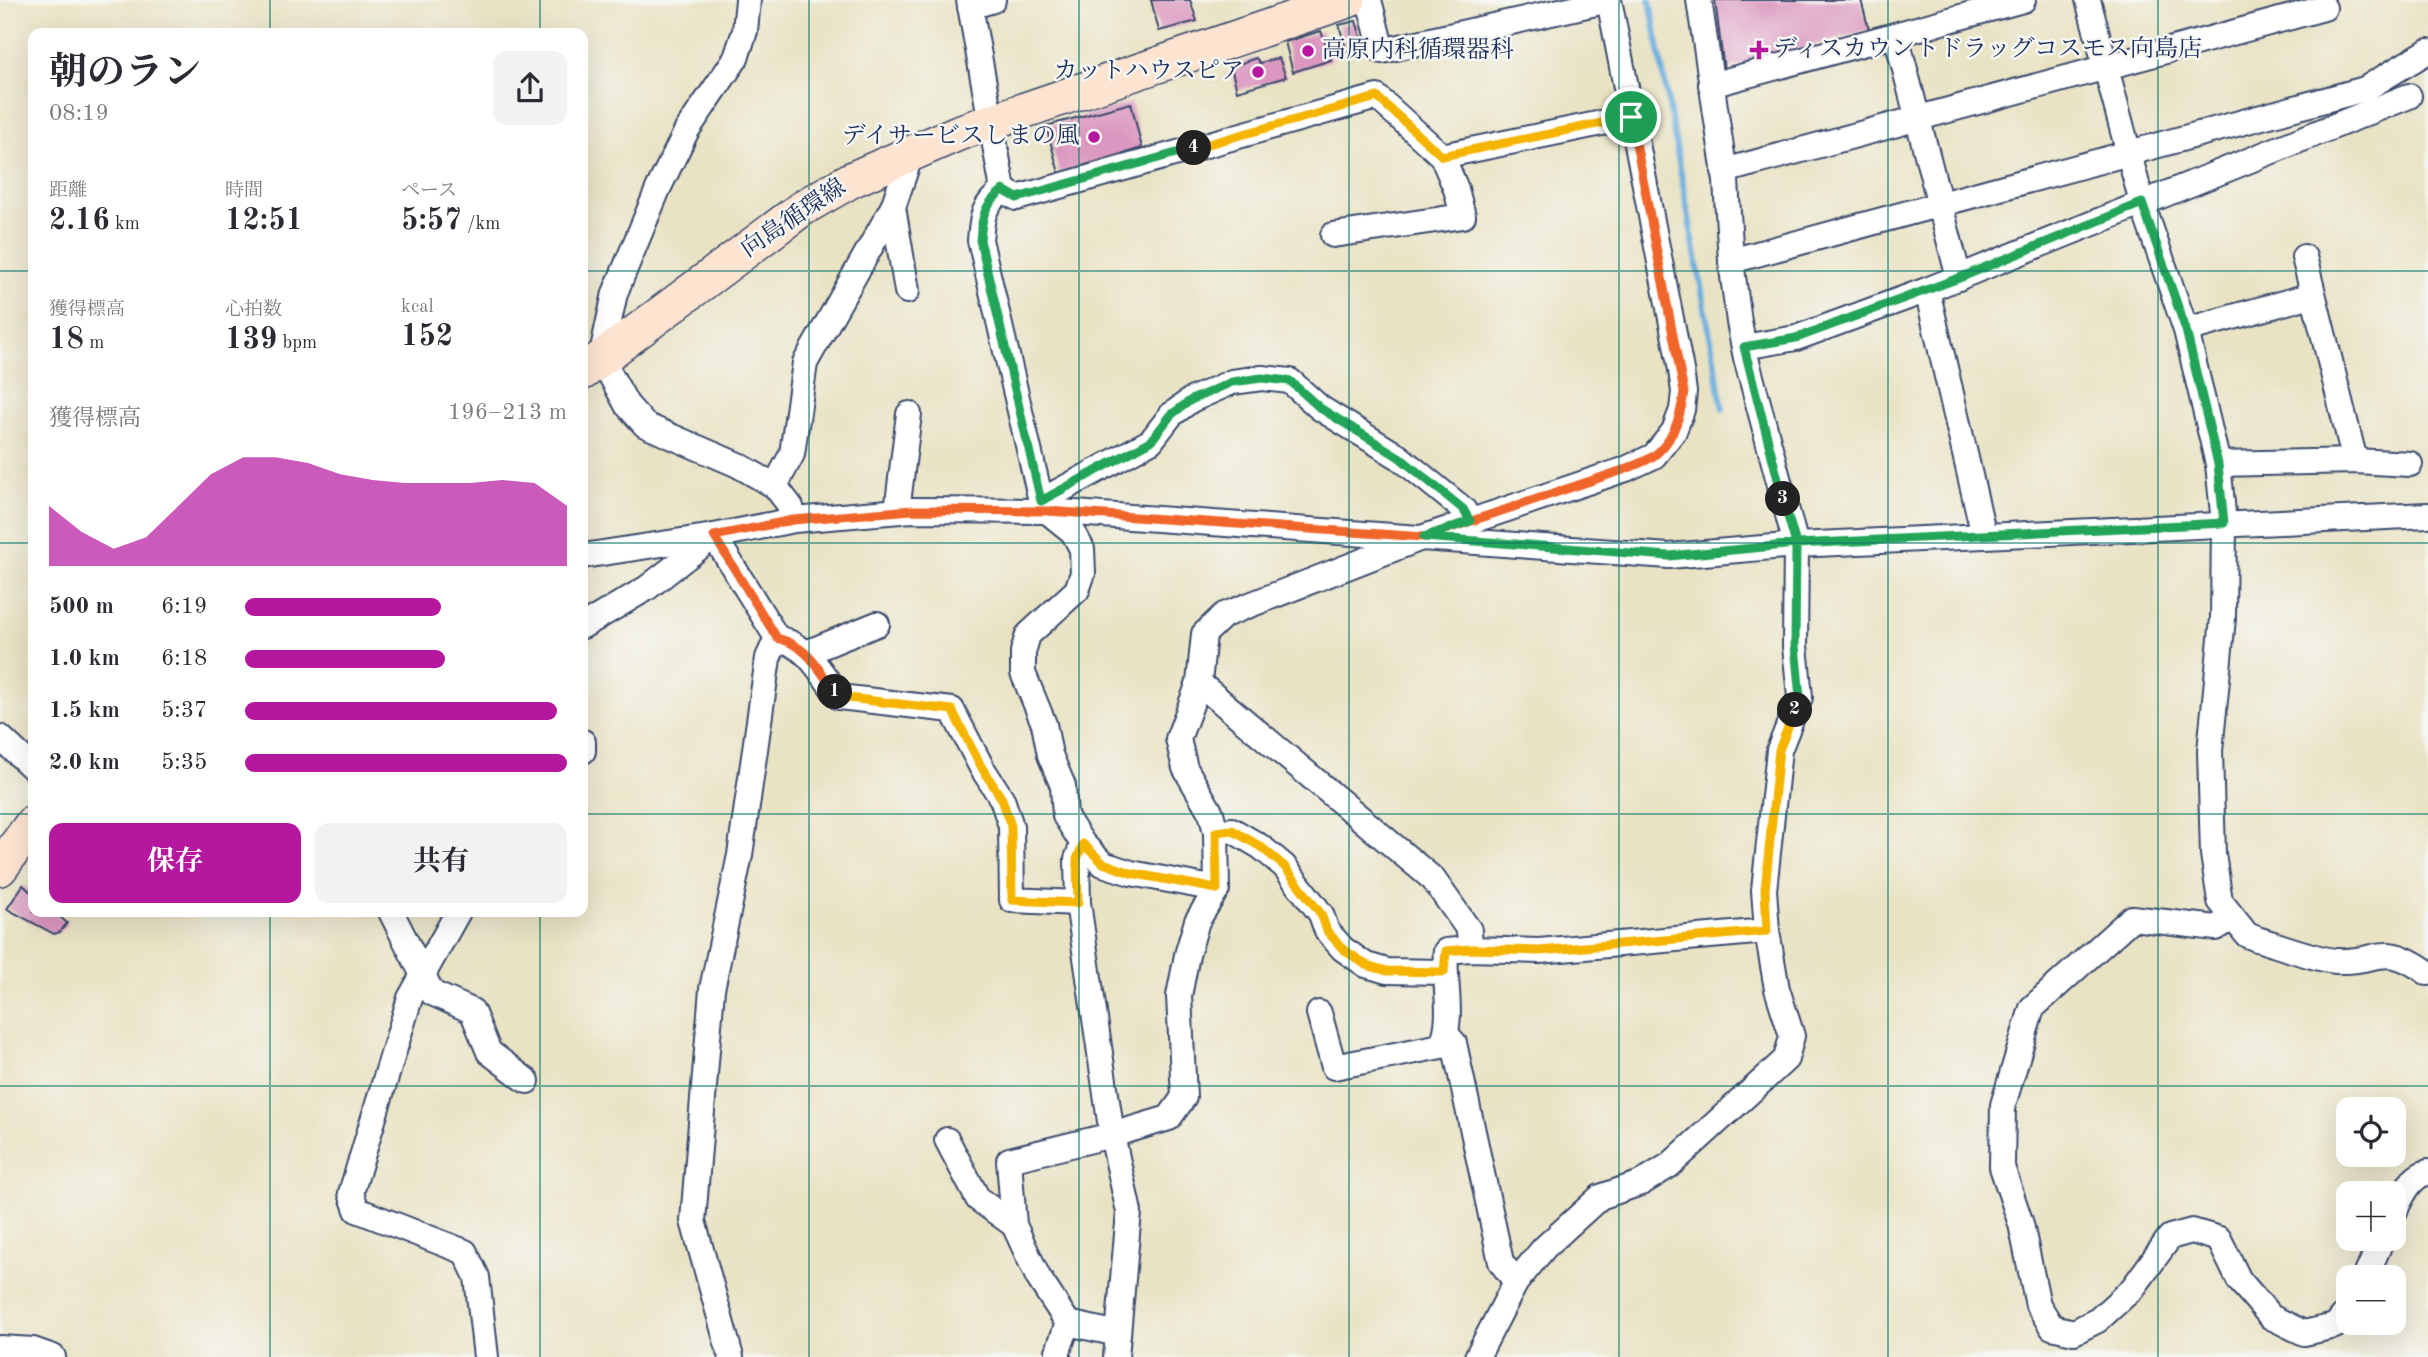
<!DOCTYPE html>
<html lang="ja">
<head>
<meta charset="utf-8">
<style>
	:root { --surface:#fff; --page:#f2f2f3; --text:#2b2b33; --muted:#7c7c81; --accent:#b5179e }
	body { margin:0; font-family:"Old Standard TT","Noto Serif JP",serif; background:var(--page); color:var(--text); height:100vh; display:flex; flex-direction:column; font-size:26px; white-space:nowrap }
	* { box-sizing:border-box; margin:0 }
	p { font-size:23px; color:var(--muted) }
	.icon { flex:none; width:38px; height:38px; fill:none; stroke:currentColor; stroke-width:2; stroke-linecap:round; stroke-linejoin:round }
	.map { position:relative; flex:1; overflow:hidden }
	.details { position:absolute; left:28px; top:28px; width:560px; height:889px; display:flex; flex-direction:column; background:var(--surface); border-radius:14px; box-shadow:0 7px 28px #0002 }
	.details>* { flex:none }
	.fabs { position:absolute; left:2336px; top:1097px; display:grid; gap:14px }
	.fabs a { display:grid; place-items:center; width:70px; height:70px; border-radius:14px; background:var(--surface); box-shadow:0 7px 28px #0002; font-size:35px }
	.pin { position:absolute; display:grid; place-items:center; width:60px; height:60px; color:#fff; margin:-30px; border:4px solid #fff; border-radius:50%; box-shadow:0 2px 7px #0007 }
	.km { position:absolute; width:35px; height:35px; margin:-18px; border-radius:50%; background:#222; color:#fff; font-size:19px; line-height:35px; text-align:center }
	.round { display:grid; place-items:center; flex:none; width:74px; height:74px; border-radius:14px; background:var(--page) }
	.summary { display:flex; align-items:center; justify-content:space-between; height:119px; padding:0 21px }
	h1 { font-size:38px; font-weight:700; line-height:52px }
	.stats { display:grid; grid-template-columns:repeat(3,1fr); gap:10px; height:119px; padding:7px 21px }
	.stats div { display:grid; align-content:center }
	.stats b { font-size:30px; font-weight:700 }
	.stats small { font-size:19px; font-weight:400 }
	.stats p { font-size:19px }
	.chart { height:196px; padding:14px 21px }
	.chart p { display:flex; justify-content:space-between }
	.chart svg { width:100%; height:126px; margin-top:7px; fill:var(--accent); opacity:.7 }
	.primary-button { display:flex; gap:14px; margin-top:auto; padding:14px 21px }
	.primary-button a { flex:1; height:80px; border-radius:14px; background:var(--accent); color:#fff; font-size:28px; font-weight:700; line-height:80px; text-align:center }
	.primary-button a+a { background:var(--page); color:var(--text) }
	ul { padding:0 21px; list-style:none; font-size:23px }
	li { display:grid; grid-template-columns:112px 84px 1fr; align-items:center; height:52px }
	li i { height:18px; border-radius:9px; background:var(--accent) }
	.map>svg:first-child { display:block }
</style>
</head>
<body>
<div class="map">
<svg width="2428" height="1357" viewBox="0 0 2428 1357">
	<rect width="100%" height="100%" fill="#f6f6f2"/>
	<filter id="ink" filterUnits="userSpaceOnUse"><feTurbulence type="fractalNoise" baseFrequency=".0143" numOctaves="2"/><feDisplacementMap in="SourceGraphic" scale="14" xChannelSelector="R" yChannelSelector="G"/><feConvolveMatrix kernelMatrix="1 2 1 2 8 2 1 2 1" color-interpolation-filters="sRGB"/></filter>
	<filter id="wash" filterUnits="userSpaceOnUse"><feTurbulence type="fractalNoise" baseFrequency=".00686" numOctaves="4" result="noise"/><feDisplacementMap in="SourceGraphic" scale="28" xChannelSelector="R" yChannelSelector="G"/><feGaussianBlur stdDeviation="1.57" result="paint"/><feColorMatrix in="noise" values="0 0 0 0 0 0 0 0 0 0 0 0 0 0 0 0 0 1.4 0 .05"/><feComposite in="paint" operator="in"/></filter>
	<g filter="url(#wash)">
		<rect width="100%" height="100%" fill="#e9e3c4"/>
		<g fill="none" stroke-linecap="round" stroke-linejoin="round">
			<path stroke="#69adde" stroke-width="6" d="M1650,0l73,409"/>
		</g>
		<g id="blocks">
			<g fill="#db97c0">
				<path d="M1151,0h39l7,21 -38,10z"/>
				<path d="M1715,0h146l8,30 -145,40z"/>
				<path d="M1356,21l8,26 -17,5 -8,-27z"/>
				<path d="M1321,31l10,29 -38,12 -8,-30z"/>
				<path d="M1256,58l4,5 19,-5 7,19 -49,14 -6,-24z"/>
				<path d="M1131,103l11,45 -83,25 -13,-47z"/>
				<path d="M23,885l10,9v18h21l13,11 -7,9 -6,2 -47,-25z"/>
			</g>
		</g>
	</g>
	<g filter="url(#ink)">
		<use href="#blocks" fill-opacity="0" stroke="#3a4a6d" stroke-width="2"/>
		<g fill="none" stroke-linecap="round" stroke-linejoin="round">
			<defs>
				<g id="minor">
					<path d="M748,0l-3,31 -9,27 -49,72 -29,59 -43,104 -14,65 26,47 18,20 93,40 37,21 16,21 3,13"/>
					<path d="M969,0l34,190c-20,15 -21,26 -23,50l61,261 6,10 26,21 9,17 1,24 -6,17 -49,45 -5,17v21l21,51 6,31 13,31 2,30 18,28 20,20 28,9 86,16"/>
					<path d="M1369,0l13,51 227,-51"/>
					<path d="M2088,0l54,203 44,127 32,134 6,59 -1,95 -13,133 3,103 7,47 27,34 10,4c21,6 60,21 79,22 45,2 46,-21 92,12"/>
					<path d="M970,7l23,-7"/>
					<path d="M1896,35l63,243"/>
					<path d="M1711,85l312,-85"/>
					<path d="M1442,156l189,-39"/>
					<path d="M1724,171l600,-163"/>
					<path d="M1003,190l14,8 360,-101 65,59 14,33 7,27 -130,19"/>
					<path d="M893,207l14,84"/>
					<path d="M2304,257l51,204"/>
					<path d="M1731,261l634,-172 63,-38"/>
					<path d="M1927,290l57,246"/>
					<path d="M2186,330l126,-35"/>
					<path d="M1744,347l52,-9 131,-48 482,-194"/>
					<path d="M2218,464l137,-3 55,3"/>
					<path d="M775,486l17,-32 13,-91 88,-156 18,-53"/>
					<path d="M1041,501l110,-60 20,-26 20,-15 41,-18 30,-4 28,3 30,27 79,49 64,52 7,12"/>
					<path d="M897,511l12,-97"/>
					<path d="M583,556l131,-20 80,-16 118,-10 135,1 622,45 127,-11 632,-30"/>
					<path d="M583,626l64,-38 67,-52 63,102c32,8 43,34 62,59l113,13 30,58 20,31 9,27 1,74 66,3"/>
					<path d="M806,653l71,-29"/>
					<path d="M1199,683l234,196 36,51 1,19"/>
					<path d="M0,737l33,31"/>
					<path d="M583,742v9"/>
					<path d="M1216,832l16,-2 29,17 23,19 37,48 6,17 16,18 23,16 21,6 57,1"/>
					<path d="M1083,844l-6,15 1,44 34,232 17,77 -13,145"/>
					<path d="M391,912l41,81 40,18 17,41 38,29"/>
					<path d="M458,912l-48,86 -59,195 6,17 108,42 12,25 9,80"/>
					<path d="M2232,918l-16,10 -84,-10 -100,90 -29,97 -1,62 19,57 17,81 14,22 22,5 24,-12 35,-32 37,-51 22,-6 27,8 20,41 32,37 33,16 31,-7 13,-16"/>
					<path d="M1319,1013l15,54 107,-21c14,-28 2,-64 5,-95l24,-2 69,2 228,-20"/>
					<path d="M1447,1035l7,8 47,219 15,20"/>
					<path d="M947,1140l31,59 36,26"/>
					<path d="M2394,1213c7,-15 16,-37 34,-41"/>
					<path d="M2365,1278l17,-39"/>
					<path d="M1118,1334l-50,-11 -30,-46 -24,-52 -5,-65 103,-25 57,-17 15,-21 -5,-101 8,-41 10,-34 20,-32 -1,-57 -5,-19 -26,-45 -7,-29 21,-56 5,-49 20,-19 200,-78 202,-68 28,-13 20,-25 8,-21 2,-18 -3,-22 -72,-370"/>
					<path d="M0,1348l33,2 20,7"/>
					<path d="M731,1357l-38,-136 19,-232 28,-134 28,-197 9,-20"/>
					<path d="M1058,1357v-6l10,-28"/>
					<path d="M1477,1357l39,-75 28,-34 56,-51 41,-14 29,-18 116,-106 6,-23 -15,-47 -10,-58 -3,-41 15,-140 21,-53 -5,-51 1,-101 -50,-187 -7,-36 -8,-61 -5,-80 -27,-181"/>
				</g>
				<g id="secondary">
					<path d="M583,372l221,-165 47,-27 107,-47 390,-133"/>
					<path d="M0,868l33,-45"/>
				</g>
			</defs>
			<use href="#minor" stroke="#3a4a6d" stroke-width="28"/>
			<use href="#secondary" stroke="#3a4a6d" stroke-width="38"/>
			<use href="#minor" stroke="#fff" stroke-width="24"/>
			<use href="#secondary" stroke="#fde4d1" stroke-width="35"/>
		</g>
	</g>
	<g fill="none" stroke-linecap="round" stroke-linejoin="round" filter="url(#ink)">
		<defs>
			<path id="split-1" d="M835,692c-18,-25 -27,-46 -58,-54l-63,-102 79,-16 119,-10 135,1 377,26 202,-68c8,-4 19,-7 26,-12 21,-14 29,-42 32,-65l-53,-275"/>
			<path id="split-2" d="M835,692l4,5 113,13 30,58 20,31 9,27 1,74 66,3 -1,-44 6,-15 20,19 28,10 86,16 -1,-57 16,-2 29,17 23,19 37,48 6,17 16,18 23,16 21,6 57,1 2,-21 24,-2 69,2 228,-20 -2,-41 14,-140 16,-40"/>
			<path id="split-3" d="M1783,499l-39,-152 52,-9 163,-60 183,-75 44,127 32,134 6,59 -428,21 -1,102 5,51 -5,13"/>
			<path id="split-4" d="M1194,148l-177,50 -14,-8c-19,14 -21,27 -23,50l61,261 110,-60 20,-26 20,-15 41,-18 30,-4 28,3 30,27 79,49 64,52 7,12 -46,16 245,19 127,-12 -13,-45"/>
			<path id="split-5" d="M1194,148l183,-51 65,59 189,-39"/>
		</defs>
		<use href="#split-1" stroke="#fff" stroke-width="14"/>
		<use href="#split-2" stroke="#fff" stroke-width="14"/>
		<use href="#split-3" stroke="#fff" stroke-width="14"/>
		<use href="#split-4" stroke="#fff" stroke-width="14"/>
		<use href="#split-5" stroke="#fff" stroke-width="14"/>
		<use href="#split-1" stroke="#f0652b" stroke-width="9"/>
		<use href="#split-2" stroke="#f5b400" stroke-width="9"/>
		<use href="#split-3" stroke="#22a559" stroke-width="9"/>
		<use href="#split-4" stroke="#22a559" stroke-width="9"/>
		<use href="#split-5" stroke="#f5b400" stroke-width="9"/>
	</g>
	<path fill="none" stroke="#0f766e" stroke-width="2" stroke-opacity="0.55" d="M270,0v33M540,0v33M809,0v1357M1079,0v1357M1349,0v1357M1619,0v1357M1888,0v1357M2158,0v1357M0,271h33M583,271h1845M0,543h33M583,543h1845M0,814h33M583,814h1845M270,912v445M540,912v445M0,1086h2428"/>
	<g fill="#b5179e" stroke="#f6f6f2" stroke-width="2.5">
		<path d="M1755.5 39.5h7v7h7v7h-7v7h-7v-7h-7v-7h7z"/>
		<circle cx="1308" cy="51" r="7"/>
		<circle cx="1258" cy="72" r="7"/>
		<circle cx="1094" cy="137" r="7"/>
	</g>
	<g text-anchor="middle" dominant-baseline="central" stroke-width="5" stroke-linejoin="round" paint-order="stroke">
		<g font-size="24" fill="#1b2f5e" stroke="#f6f6f2" text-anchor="start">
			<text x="1773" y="50">ディスカウントドラッグコスモス向島店</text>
			<text x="1322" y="51">高原内科循環器科</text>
			<text x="1244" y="72" text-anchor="end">カットハウスピア</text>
			<text x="1080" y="137" text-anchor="end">デイサービスしまの風</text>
		</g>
		<g font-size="24" fill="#1b2f5e" stroke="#f6f6f2">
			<text transform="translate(794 219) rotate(-34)">向島循環線</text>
		</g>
	</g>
</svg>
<div class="fabs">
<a><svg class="icon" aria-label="locate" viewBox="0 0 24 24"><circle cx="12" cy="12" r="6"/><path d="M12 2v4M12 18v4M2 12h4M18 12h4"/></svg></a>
<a>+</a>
<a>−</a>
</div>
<div class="pin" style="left:1631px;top:117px;background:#1e9e55"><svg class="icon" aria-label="arrive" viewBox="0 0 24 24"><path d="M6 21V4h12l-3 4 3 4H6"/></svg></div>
<b class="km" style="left:835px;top:692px">1</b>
<b class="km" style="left:1795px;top:710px">2</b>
<b class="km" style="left:1783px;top:499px">3</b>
<b class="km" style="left:1194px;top:148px">4</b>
<section class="details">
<div class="summary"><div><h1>朝のラン</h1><p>08:19</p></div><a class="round"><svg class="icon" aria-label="share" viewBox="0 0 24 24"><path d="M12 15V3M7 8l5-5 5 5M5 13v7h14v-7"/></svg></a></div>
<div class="stats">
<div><p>距離</p><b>2.16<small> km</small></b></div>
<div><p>時間</p><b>12:51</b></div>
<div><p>ペース</p><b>5:57<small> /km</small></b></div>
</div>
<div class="stats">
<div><p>獲得標高</p><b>18<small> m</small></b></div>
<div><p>心拍数</p><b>139<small> bpm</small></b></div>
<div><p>kcal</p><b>152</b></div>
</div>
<div class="chart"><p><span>獲得標高</span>196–213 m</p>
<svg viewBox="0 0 160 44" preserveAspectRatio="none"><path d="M0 44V23L10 32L20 38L30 34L40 23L50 12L60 6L70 6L80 8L90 12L100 14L110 15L120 15L130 15L140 14L150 15L160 23V44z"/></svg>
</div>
<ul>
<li><b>500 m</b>6:19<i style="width:61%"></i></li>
<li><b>1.0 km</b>6:18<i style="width:62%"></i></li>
<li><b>1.5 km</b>5:37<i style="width:97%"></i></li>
<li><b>2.0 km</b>5:35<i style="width:100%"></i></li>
</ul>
<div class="primary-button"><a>保存</a><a>共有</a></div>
</section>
</div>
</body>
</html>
